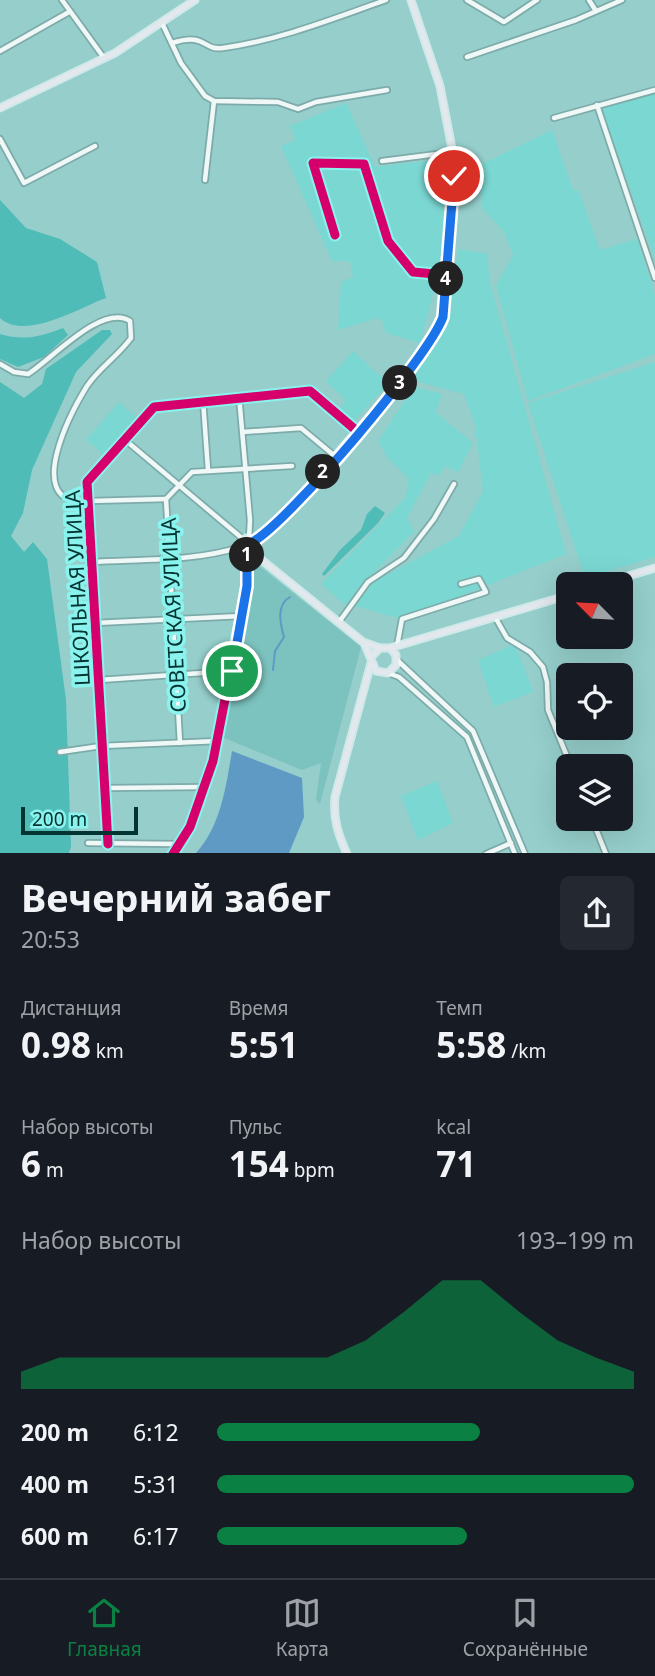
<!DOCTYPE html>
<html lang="ru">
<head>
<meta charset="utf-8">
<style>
	:root { --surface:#171b24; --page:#242831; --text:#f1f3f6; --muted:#9ea1a6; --line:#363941; --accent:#0b8043 }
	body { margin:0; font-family:"Noto Sans",sans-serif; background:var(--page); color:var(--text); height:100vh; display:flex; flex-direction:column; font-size:26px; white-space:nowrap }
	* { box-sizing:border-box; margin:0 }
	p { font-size:23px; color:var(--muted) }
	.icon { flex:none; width:38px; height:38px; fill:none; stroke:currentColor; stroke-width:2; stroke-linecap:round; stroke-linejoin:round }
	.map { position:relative; height:853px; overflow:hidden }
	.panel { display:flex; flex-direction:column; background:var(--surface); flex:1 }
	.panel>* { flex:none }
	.needle { width:46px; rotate:294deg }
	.buttons { position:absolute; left:556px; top:572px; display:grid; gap:14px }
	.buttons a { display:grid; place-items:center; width:77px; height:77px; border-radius:10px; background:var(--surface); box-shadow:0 7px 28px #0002; font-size:35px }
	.scale { position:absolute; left:21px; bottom:18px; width:117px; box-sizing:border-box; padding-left:7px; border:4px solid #023432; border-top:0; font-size:19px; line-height:24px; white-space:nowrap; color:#023432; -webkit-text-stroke:5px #8bf3ed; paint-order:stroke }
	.pin { position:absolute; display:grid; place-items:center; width:60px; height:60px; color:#fff; margin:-30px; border:4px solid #fff; border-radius:50%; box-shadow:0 2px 7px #0007 }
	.km { position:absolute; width:35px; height:35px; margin:-18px; border-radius:50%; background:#222; color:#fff; font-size:19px; line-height:35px; text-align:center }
	.round { display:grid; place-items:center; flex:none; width:74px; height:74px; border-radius:10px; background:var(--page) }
	.summary { display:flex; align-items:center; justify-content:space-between; height:119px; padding:0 21px }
	h1 { font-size:38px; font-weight:700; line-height:52px }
	.metrics { display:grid; grid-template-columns:repeat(3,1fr); gap:10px; height:119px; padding:7px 21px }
	.metrics div { display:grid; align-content:center }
	.metrics b { font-size:35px; font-weight:700 }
	.metrics small { font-size:19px; font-weight:400 }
	.metrics p { font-size:19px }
	.chart { height:196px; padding:14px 21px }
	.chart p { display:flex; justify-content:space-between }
	.chart svg { width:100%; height:126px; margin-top:7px; fill:var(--accent); opacity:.7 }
	ul { padding:0 21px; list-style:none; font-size:23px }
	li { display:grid; grid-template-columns:112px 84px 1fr; align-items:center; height:52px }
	li i { height:18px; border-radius:9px; background:var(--accent) }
	.menu { display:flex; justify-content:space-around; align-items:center; height:98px; border-top:2px solid var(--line); background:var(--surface); font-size:19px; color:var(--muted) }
	.menu a { display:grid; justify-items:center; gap:4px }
	.menu .selected { color:var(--accent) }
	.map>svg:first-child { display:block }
</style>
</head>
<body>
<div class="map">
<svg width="655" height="854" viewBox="0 0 655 854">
	<rect width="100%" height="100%" fill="#95cecb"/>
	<g fill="#7bd7d2">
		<path d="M655,92v167l-54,-152z"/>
		<path d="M346,103l29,64 70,-8v90l-25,94 -34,-10 -4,-13 -5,-2 -39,12 3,-48 12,-5 -3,-16h-18l-51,-115 15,-6 -6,-14z"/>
		<path d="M552,130l21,60h5l22,60 37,-11 18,56v59l-127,47 -32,-115 17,-31 -9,-23 -22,-24 -2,-43z"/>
		<path d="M458,249l29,5 3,29 76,271 -164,65 -47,-13 13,-21 91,-49 24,-45 -8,-66 -11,-31 -52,-14 36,-55z"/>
		<path d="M353,351l35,32 -34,38 -14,-13 6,-8 -20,-19z"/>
		<path d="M655,362v195l-70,21 -57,-175z"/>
		<path d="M414,387l28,7 -7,18 38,31 -15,29 -13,-6 -6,10 -8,-3 -24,45 7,14 -56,56 -11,18 -26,-22 84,-86 4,-19 -21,-21 -10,-17z"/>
		<path d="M119,402l17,15 -33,37 -17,-14z"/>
		<path d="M515,644l18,48 -39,15 -16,-47z"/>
		<path d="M437,781l16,42 -35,17 -17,-44z"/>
	</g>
	<path fill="#7cc2be" d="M254,562l107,85 -41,157 -4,-4 5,-37 -19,7 -80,-33z"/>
	<g fill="#4fbcb7">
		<path d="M0,200l26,28 34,11 37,23 9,36c-27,10 -81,43 -106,20z"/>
		<path d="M63,328l5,7 -24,22 -26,10 -18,-8v-25c22,7 41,3 63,-6z"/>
		<path d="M102,330h8l2,4 -36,38 -44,98 -9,43 -12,23 13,16 9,-10 14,17 19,141 5,147 -2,6h-69v-471l24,16 18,-14 4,-15z"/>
		<path d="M375,506l10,7 -7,10 -54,53 -2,-2 18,-24 21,-20 6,-16z"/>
	</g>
	<path fill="#5e9ac4" d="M232,751l70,27 2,39 -15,36h-93c25,-27 30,-67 36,-102z"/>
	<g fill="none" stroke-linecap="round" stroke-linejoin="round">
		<path stroke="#5e9ac4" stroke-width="2" d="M273,670l2,-19 9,-14c-4,-14 -8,-32 6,-40"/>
		<defs>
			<g id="minor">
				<path d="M62,0l42,58"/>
				<path d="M467,0l37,22 33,-22"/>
				<path d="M589,0l7,11"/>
				<path d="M162,23l19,40 24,33 9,5 64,1 20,7 18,-7 71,-12"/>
				<path d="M172,43c35,-11 30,8 51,5 57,-8 109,-29 163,-48"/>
				<path d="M0,51l69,-39"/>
				<path d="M467,57l109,-37 46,-20"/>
				<path d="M597,105l58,173"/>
				<path d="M554,118l101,-28"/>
				<path d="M0,139l24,44 71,-37"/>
				<path d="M382,161l71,-9"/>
				<path d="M205,180l9,-79"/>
				<path d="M335,235l-22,-72 51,1 24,77 25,31 33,3"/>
				<path d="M0,364l14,8 14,2c24,-15 74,-71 102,-53l1,17c-13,18 -32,30 -44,48 -16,26 -62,113 -6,116"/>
				<path d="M239,396l11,124 -1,18"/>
				<path d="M203,400l5,70"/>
				<path d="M243,432l58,-4 35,29"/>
				<path d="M124,439l119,100"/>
				<path d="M89,501l77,-2"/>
				<path d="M91,562c48,-3 103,0 149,-15"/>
				<path d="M495,617l12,21 23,14 13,15 4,15 1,28 23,56"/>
				<path d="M339,622l29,-40 36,-24 30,-39 20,-35"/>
				<path d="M95,623l147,-7"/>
				<path d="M397,646l5,-27 84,-27 -7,-13 -18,5"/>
				<path d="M397,660l76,71 52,123"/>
				<path d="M388,673l11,4 68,60 48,117"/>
				<path d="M99,680l133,-9"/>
				<path d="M180,743l-14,-244 26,-27 100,-6"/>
				<path d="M60,752l41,-6 117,-5"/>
				<path d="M105,788l100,-1"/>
				<path d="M592,819l14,35"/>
				<path d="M88,843l90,1"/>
				<path d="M108,844l-21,-362 67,-75 156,-16 47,40"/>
				<path d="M173,854l17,-27 23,-66 34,-175v-33"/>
				<path d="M486,854l25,-11"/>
			</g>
			<g id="major">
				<path d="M0,108l115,-55 80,-53"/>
				<path d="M254,541l17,-11 138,-159 22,-29 12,-25 11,-158 -14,-73 -29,-86"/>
				<path d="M252,552l111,90 17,6"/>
				<path d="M252,552l-7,1 -5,-9 6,-6 8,3"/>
				<path d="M601,584l54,-16"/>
				<path d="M365,645l11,26 12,2 8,-8v-10l-6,-7h-10l-9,9"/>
				<path d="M390,648l179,-53"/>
				<path d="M347,854c-9,-20 -14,-35 -12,-57l36,-134"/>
			</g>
		</defs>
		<use href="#minor" stroke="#7daba9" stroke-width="8"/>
		<use href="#major" stroke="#cfe9e8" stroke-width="9"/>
		<use href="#minor" stroke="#eff8f7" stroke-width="4.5"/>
		<use href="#major" stroke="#e3e8ee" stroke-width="5"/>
		<defs>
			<g id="cycleway">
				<path d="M335,235l-22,-72 51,1 24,77 25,31 33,3"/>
				<path d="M108,844l-21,-362 67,-75 156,-16 48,41"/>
				<path d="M173,854l17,-27 23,-66 34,-175v-33"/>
			</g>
		</defs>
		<use href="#cycleway" stroke="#8bf3ed" stroke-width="13"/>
		<use href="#cycleway" stroke="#d6006c" stroke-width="9"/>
	</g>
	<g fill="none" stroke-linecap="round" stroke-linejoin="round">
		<defs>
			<path id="route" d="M232,671l15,-85v-33l8,-5 -1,-7c37,-22 174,-183 189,-224l11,-141"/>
		</defs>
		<use href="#route" stroke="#fff" stroke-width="14"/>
		<use href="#route" stroke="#1a73e8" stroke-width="9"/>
	</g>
	<g text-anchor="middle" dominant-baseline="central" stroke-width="7" stroke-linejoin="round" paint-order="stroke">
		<g font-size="21" fill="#023432" stroke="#8bf3ed">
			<text transform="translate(77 588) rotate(-93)">ШКОЛЬНАЯ УЛИЦА</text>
			<text transform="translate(173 615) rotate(-93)">СОВЕТСКАЯ УЛИЦА</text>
		</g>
	</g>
</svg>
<div class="buttons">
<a><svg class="needle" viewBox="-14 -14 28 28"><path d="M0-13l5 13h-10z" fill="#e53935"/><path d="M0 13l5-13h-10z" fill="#9ea1a6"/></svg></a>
<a><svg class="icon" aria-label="locate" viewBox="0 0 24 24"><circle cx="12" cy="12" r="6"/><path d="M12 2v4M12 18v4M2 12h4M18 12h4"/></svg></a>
<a><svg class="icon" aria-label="layers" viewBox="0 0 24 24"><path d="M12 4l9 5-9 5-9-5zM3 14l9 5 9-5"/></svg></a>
</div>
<div class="scale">200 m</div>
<div class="pin" style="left:232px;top:671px;background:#1e9e55"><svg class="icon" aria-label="arrive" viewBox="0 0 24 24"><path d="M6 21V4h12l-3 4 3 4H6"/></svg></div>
<div class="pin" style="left:454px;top:176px;background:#d93025"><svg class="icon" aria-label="check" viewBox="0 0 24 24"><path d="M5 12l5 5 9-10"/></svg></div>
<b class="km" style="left:247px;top:555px">1</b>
<b class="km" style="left:323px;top:472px">2</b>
<b class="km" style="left:400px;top:383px">3</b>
<b class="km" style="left:446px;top:279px">4</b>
</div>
<section class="panel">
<div class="summary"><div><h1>Вечерний забег</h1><p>20:53</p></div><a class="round"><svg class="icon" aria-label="share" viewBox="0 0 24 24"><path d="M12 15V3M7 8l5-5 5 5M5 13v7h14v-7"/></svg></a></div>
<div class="metrics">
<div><p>Дистанция</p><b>0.98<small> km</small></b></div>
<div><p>Время</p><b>5:51</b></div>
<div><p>Темп</p><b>5:58<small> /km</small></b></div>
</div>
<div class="metrics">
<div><p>Набор высоты</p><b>6<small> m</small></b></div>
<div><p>Пульс</p><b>154<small> bpm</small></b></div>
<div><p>kcal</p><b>71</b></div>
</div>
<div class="chart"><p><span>Набор высоты</span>193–199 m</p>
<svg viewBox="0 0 160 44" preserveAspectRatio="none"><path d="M0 44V38L10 33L20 33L30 33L40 33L50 33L60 33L70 33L80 33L90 27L100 17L110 6L120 6L130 17L140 27L150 33L160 38V44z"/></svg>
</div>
<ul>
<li><b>200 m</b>6:12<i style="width:63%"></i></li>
<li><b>400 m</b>5:31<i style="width:100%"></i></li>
<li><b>600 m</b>6:17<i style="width:60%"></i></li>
</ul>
</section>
<nav class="menu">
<a class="selected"><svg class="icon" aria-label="home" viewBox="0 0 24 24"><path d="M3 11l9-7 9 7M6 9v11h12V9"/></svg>Главная</a>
<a><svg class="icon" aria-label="map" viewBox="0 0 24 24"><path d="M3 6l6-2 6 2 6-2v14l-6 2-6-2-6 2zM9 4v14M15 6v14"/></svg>Карта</a>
<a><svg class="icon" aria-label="saved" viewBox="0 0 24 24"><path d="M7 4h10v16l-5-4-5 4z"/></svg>Сохранённые</a>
</nav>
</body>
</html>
